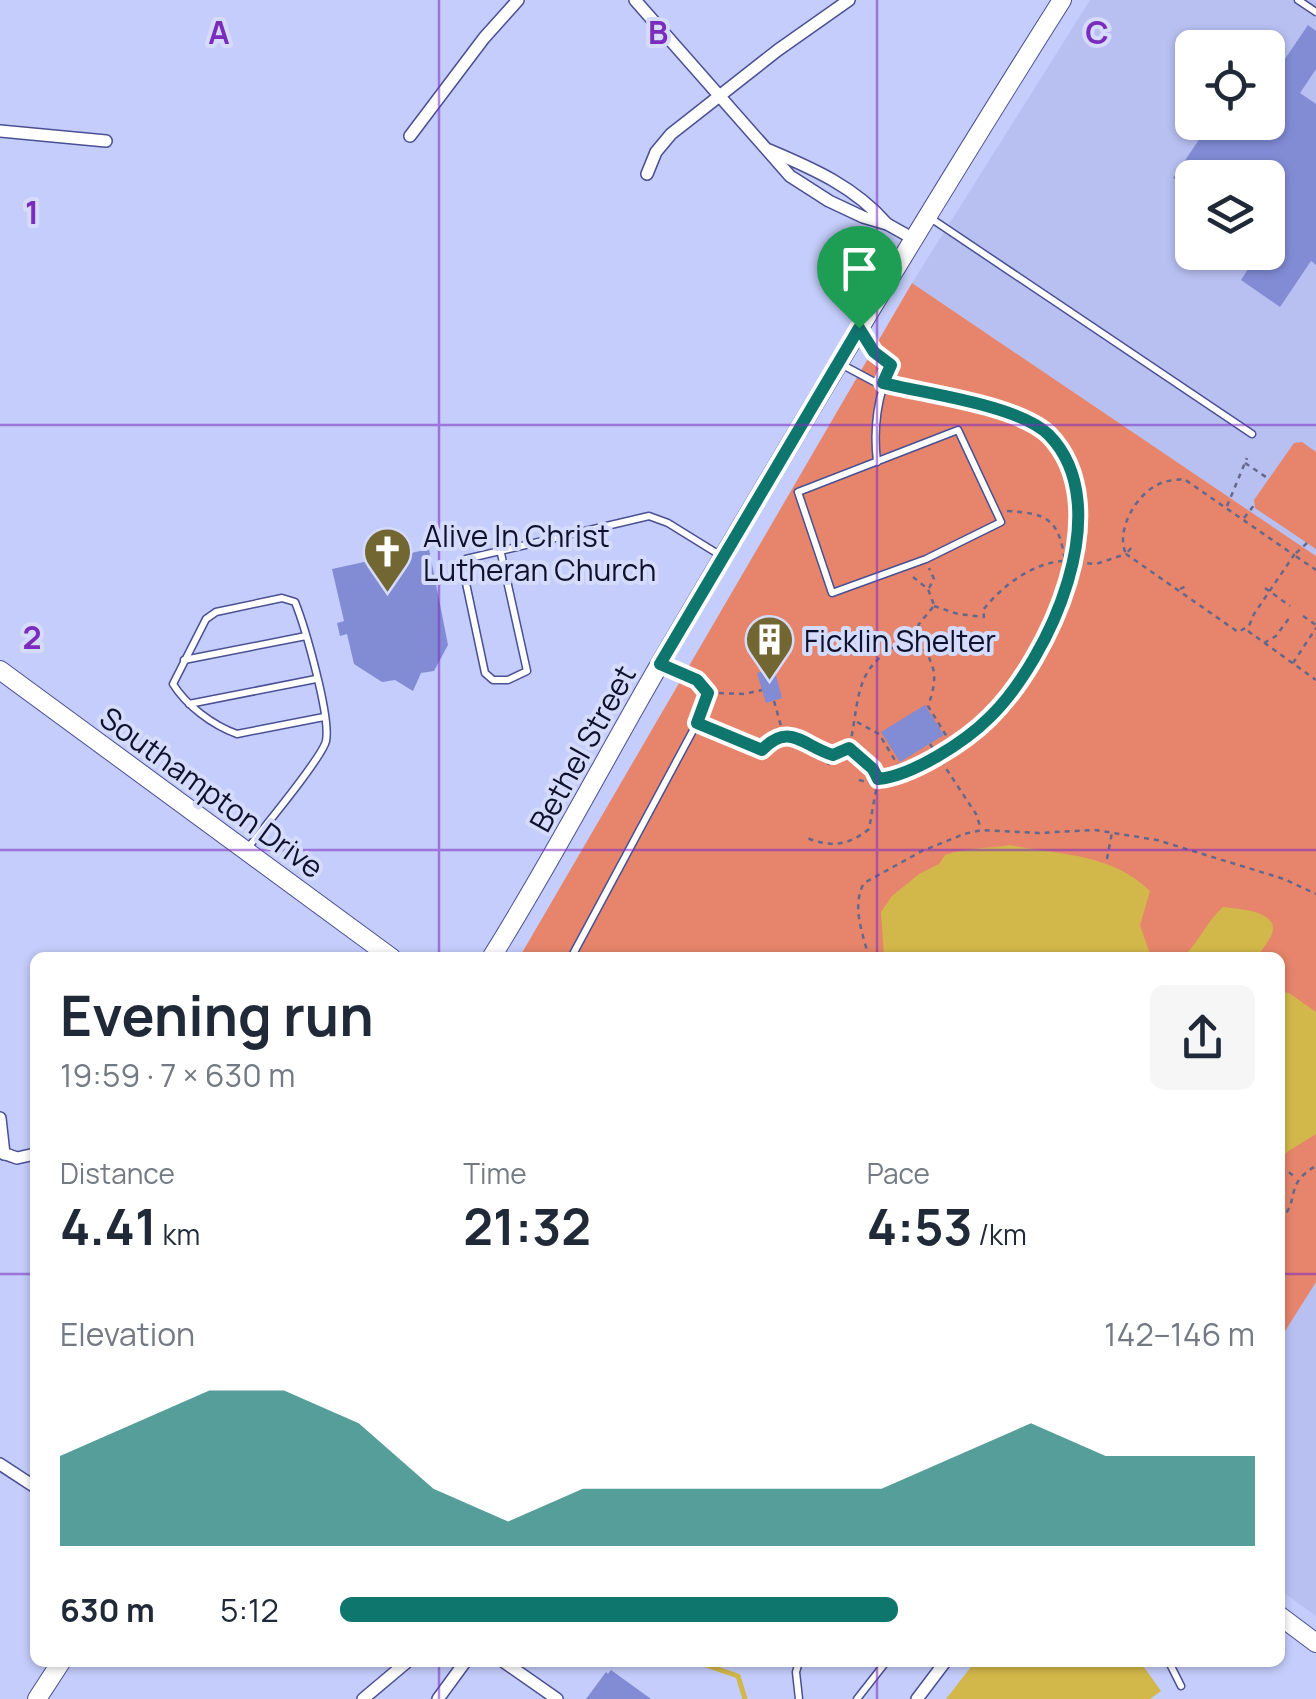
<!DOCTYPE html>
<html lang="en">
<head>
<meta charset="utf-8">
<style>
	:root { --surface:#fff; --page:#f6f6f7; --text:#1f2937; --muted:#747a83; --accent:#0f766e }
	body { margin:0; font-family:Manrope,sans-serif; background:var(--page); color:var(--text); height:100vh; display:flex; flex-direction:column; font-size:38px; white-space:nowrap }
	* { box-sizing:border-box; margin:0 }
	p { font-size:32px; color:var(--muted) }
	.icon { flex:none; width:55px; height:55px; fill:none; stroke:currentColor; stroke-width:2; stroke-linecap:round; stroke-linejoin:round }
	.map { position:relative; flex:1; overflow:hidden }
	.sheet { position:absolute; left:30px; top:952px; width:1255px; height:715px; display:flex; flex-direction:column; background:var(--surface); border-radius:15px; box-shadow:0 2px 8px #0004 }
	.sheet>* { flex:none }
	.controls { position:absolute; left:1175px; top:30px; display:grid; gap:20px }
	.controls a { display:grid; place-items:center; width:110px; height:110px; border-radius:15px; background:var(--surface); box-shadow:0 2px 8px #0004; font-size:50px }
	.pin { position:absolute; display:grid; place-items:center; width:85px; height:85px; color:#fff; margin:-102px -42px; border-radius:50% 50% 50% 0; rotate:-45deg; box-shadow:0 0 10px #0007 }
	.pin .icon { rotate:45deg }
	.round { display:grid; place-items:center; flex:none; width:105px; height:105px; border-radius:15px; background:var(--page) }
	.headline { display:flex; align-items:center; justify-content:space-between; height:170px; padding:0 30px }
	h1 { font-size:55px; font-weight:700; line-height:75px }
	.stats { display:grid; grid-template-columns:repeat(3,1fr); gap:15px; height:170px; padding:10px 30px }
	.stats div { display:grid; align-content:center }
	.stats b { font-size:50px; font-weight:700 }
	.stats small { font-size:28px; font-weight:400 }
	.stats p { font-size:28px }
	.chart { height:280px; padding:20px 30px }
	.chart p { display:flex; justify-content:space-between }
	.chart svg { width:100%; height:180px; margin-top:10px; fill:var(--accent); opacity:.7 }
	ul { padding:0 30px; list-style:none; font-size:32px }
	li { display:grid; grid-template-columns:160px 120px 1fr; align-items:center; height:75px }
	li i { height:25px; border-radius:12px; background:var(--accent) }
	.map>svg:first-child { display:block }
</style>
</head>
<body>
<div class="map">
<svg width="1316" height="1699" viewBox="0 0 1316 1699">
	<rect width="100%" height="100%" fill="#c4cdfb"/>
	<g fill="#b8c0f2" fill-rule="evenodd">
		<path d="M1090,0h226v556l-404,-273zM1192,48h76v74h-76zM1192,178h76v74h-76z"/>
		<path d="M1316,1275v341l-36,-26v-256z"/>
	</g>
	<g fill="#e6856b">
		<path d="M912,283l404,273v726l-36,57v-381h-761z"/>
		<path d="M1302,442l14,10v97l-61,-41 -1,-8 40,-57z"/>
	</g>
	<g fill="#d2b84a">
		<path d="M1010,845c50,10 102,8 140,46l-10,34 11,32h-267l-3,-45 11,-16 27,-22 20,-10 6,-9c21,-8 43,-6 65,-10z"/>
		<path d="M1223,907c15,2 60,4 48,29 -4,8 -10,14 -13,21h-75c16,-15 24,-36 40,-50z"/>
		<path d="M1280,991l9,2 27,19v122l-29,18 -7,8z"/>
		<path d="M974,1663h167l20,28 -11,8h-204z"/>
	</g>
	<g fill="none" stroke-linecap="round" stroke-linejoin="round">
		<path stroke="#d2b84a" stroke-width="5" d="M697,1662l41,14 7,23"/>
	</g>
	<g fill="#818cd5">
		<path d="M1308,25l8,6v38l-16,24 16,11v161l-5,-4 -31,46 -39,-27 18,-28h9v-12l15,-22 -15,-11v-29h-76v13l-19,-13 38,-56h57v-38z"/>
		<path d="M429,549l19,96 -14,26 -13,2 -8,18 -18,-11 -13,2 -28,-18 -7,-30 -7,2 -3,-13 7,-2 -12,-52 46,-10 3,-5 13,-2 4,4z"/>
		<path d="M774,668l8,30 -16,5 -9,-30z"/>
		<path d="M925,705l19,30 -44,27 -19,-30z"/>
		<path d="M611,1670l40,29h-65l20,-27 2,2z"/>
	</g>
	<g fill="none" stroke-linecap="round" stroke-linejoin="round">
		<defs>
			<g id="lane">
				<path d="M1298,0l18,12"/>
				<path d="M929,217l323,217"/>
				<path d="M862,333l12,19 17,13c-14,32 -18,63 -14,97"/>
				<path d="M839,363l43,23"/>
				<path d="M958,430l43,92 -75,37 -94,34 -34,-101z"/>
				<path d="M500,549l27,122 -19,9h-15l-8,-7 -22,-104 3,-10 183,-43 19,7 55,34"/>
				<path d="M184,660l122,-24"/>
				<path d="M189,704l127,-25"/>
				<path d="M247,849c14,-18 75,-91 79,-108 5,-24 -21,-114 -31,-139l-13,-4 -66,14 -10,7 -33,65c13,21 39,41 64,50l87,-17"/>
				<path d="M572,956l132,-246 3,-17 -10,-12 -33,-15"/>
				<path d="M799,1662l-3,10 3,27"/>
				<path d="M1169,1662l12,24"/>
				<path d="M857,1699l29,-37"/>
			</g>
			<g id="street">
				<path d="M635,0l155,176 39,25 34,16 24,7 25,14"/>
				<path d="M0,131l106,10"/>
				<path d="M410,136l74,-98 34,-38"/>
				<path d="M769,150c45,19 86,37 118,74"/>
				<path d="M647,174l9,-22 15,-18 107,-84 71,-50"/>
				<path d="M0,1118l4,36"/>
				<path d="M0,1152l17,6 18,-4"/>
				<path d="M0,1464l35,23"/>
				<path d="M504,1662l53,37"/>
				<path d="M363,1699l44,-37"/>
				<path d="M438,1699l27,-37"/>
				<path d="M917,1699l28,-37"/>
			</g>
			<g id="secondary">
				<path d="M0,670l392,288"/>
				<path d="M491,958c61,-97 113,-198 170,-296 131,-222 263,-444 401,-662"/>
				<path d="M1280,1616l36,27"/>
				<path d="M37,1699l24,-37"/>
			</g>
		</defs>
		<use href="#lane" stroke="#495093" stroke-width="9"/>
		<use href="#street" stroke="#495093" stroke-width="14"/>
		<use href="#secondary" stroke="#495093" stroke-width="20"/>
		<g stroke="#63688c" stroke-width="2.5" stroke-dasharray="5 5" stroke-linecap="butt">
			<path d="M1245,463l24,16"/>
			<path d="M1227,506l20,-48"/>
			<path d="M1007,511c41,2 52,9 58,50l31,3 30,-10 112,78 11,-6 5,-12 40,-59 -110,-76c-8,1 -17,1 -25,5 -23,10 -44,47 -33,70l6,-7"/>
			<path d="M1244,518l11,-14"/>
			<path d="M1307,543l-13,12 22,15"/>
			<path d="M913,577l15,12 6,16"/>
			<path d="M929,588l5,-9 -5,-11"/>
			<path d="M1265,588l25,18"/>
			<path d="M1180,589l8,-4"/>
			<path d="M934,606l24,8 26,3 -1,-7c19,-24 48,-46 79,-49"/>
			<path d="M933,607l-14,17 -4,12c19,27 25,37 13,70l24,39"/>
			<path d="M1303,616l13,9"/>
			<path d="M1248,631l68,49"/>
			<path d="M1264,643l12,-7 14,-19"/>
			<path d="M1293,663l23,-35"/>
			<path d="M719,693l25,1 18,-4"/>
			<path d="M774,701l9,32"/>
			<path d="M857,722l22,12 22,36"/>
			<path d="M708,727l54,23 2,6"/>
			<path d="M930,744l46,70 5,15"/>
			<path d="M850,746c11,-59 4,-81 64,-110"/>
			<path d="M762,750l14,-13c31,-4 42,28 73,11l24,21 5,10 -9,50c-21,17 -39,19 -64,8"/>
			<path d="M828,765l4,-9"/>
			<path d="M878,779c34,-3 88,-38 112,-62 57,-58 132,-215 57,-284 -35,-31 -108,-36 -153,-47"/>
			<path d="M859,780l15,4"/>
			<path d="M1107,859l5,-27"/>
			<path d="M869,958c-6,-24 -18,-52 -5,-75l58,-32 42,-17 18,-4 56,3 57,-3 62,10 127,39 32,15"/>
			<path d="M1281,1166l14,11"/>
			<path d="M1280,1220c21,-19 3,-36 36,-54"/>
		</g>
		<use href="#lane" stroke="#fff" stroke-width="6"/>
		<use href="#street" stroke="#fff" stroke-width="11"/>
		<use href="#secondary" stroke="#fff" stroke-width="18"/>
	</g>
	<g fill="none" stroke-linecap="round" stroke-linejoin="round">
		<defs>
			<path id="route" d="M859,328l15,24 17,13 -8,18c43,11 136,22 166,52 70,72 0,224 -59,282 -25,25 -78,59 -112,62l-5,-10 -24,-21 -16,7c-30,-9 -44,-34 -71,-5l-65,-27 11,-30 -11,-13 -37,-16z"/>
		</defs>
		<use href="#route" stroke="#fff" stroke-width="20"/>
		<use href="#route" stroke="#0f766e" stroke-width="12"/>
	</g>
	<path fill="none" stroke="#7b2cbf" stroke-width="2.5" stroke-opacity="0.55" d="M439,0v958M877,0v958M0,425h1316M0,850h1316M0,1274h35M1280,1274h36M439,1662v37M877,1662v37"/>
	<defs>
		<symbol id="church-pin" viewBox="-11 -11 22 30"><path d="M0 17L-7.5 6A9.5 9.5 0 1 1 7.5 6Z" fill="#726633" stroke="#d5dbfa"/><path d="M-1.2-6h2.4v3.5h3.3v2.4h-3.3V6h-2.4V-.1h-3.3v-2.4h3.3Z" fill="#fff"/></symbol>
		<symbol id="building-pin" viewBox="-11 -11 22 30"><path d="M0 17L-7.5 6A9.5 9.5 0 1 1 7.5 6Z" fill="#726633" stroke="#d5dbfa"/><path d="M-4-6H4V6H1V3H-1V6H-4ZM-2.5-4.3h1.7v1.8h-1.7ZM.8-4.3h1.7v1.8H.8ZM-2.5-1h1.7V.8h-1.7ZM.8-1h1.7V.8H.8Z" fill="#fff"/></symbol>
	</defs>
	<g fill-rule="evenodd">
		<use href="#church-pin" x="360" y="524" width="55" height="75"/>
		<use href="#building-pin" x="742" y="612" width="55" height="75"/>
	</g>
	<g text-anchor="middle" dominant-baseline="central" stroke-width="8" stroke-linejoin="round" paint-order="stroke">
		<g font-size="30" fill="#0f112c" stroke="#d5dbfa" text-anchor="start">
			<text x="423" y="535">Alive In Christ<tspan x="423" dy="34">Lutheran Church</tspan></text>
			<text x="804" y="640">Ficklin Shelter</text>
		</g>
		<g font-size="30" fill="#0f112c" stroke="#d5dbfa">
			<text transform="translate(582 748) rotate(-61)">Bethel Street</text>
			<text transform="translate(212 792) rotate(36)">Southampton Drive</text>
		</g>
	</g>
	<g font-size="32" text-anchor="middle" font-weight="bold" fill="#7b2cbf" stroke="#d5dbfa" stroke-width="8" stroke-linejoin="round" paint-order="stroke">
		<text x="219" y="44">A</text>
		<text x="658" y="44">B</text>
		<text x="1097" y="44">C</text>
		<text x="32" y="224">1</text>
		<text x="32" y="649">2</text>
	</g>
</svg>
<div class="controls">
<a><svg class="icon" aria-label="locate" viewBox="0 0 24 24"><circle cx="12" cy="12" r="6"/><path d="M12 2v4M12 18v4M2 12h4M18 12h4"/></svg></a>
<a><svg class="icon" aria-label="layers" viewBox="0 0 24 24"><path d="M12 4l9 5-9 5-9-5zM3 14l9 5 9-5"/></svg></a>
</div>
<div class="pin" style="left:859px;top:328px;background:#1e9e55"><svg class="icon" aria-label="arrive" viewBox="0 0 24 24"><path d="M6 21V4h12l-3 4 3 4H6"/></svg></div>
<section class="sheet">
<div class="headline"><div><h1>Evening run</h1><p>19:59 · 7 × 630 m</p></div><a class="round"><svg class="icon" aria-label="share" viewBox="0 0 24 24"><path d="M12 15V3M7 8l5-5 5 5M5 13v7h14v-7"/></svg></a></div>
<div class="stats">
<div><p>Distance</p><b>4.41<small> km</small></b></div>
<div><p>Time</p><b>21:32</b></div>
<div><p>Pace</p><b>4:53<small> /km</small></b></div>
</div>
<div class="chart"><p><span>Elevation</span>142–146 m</p>
<svg viewBox="0 0 160 44" preserveAspectRatio="none"><path d="M0 44V22L10 14L20 6L30 6L40 14L50 30L60 38L70 30L80 30L90 30L100 30L110 30L120 22L130 14L140 22L150 22L160 22V44z"/></svg>
</div>
<ul>
<li><b>630 m</b>5:12<i style="width:61%"></i></li>
</ul>
</section>
</div>
</body>
</html>
